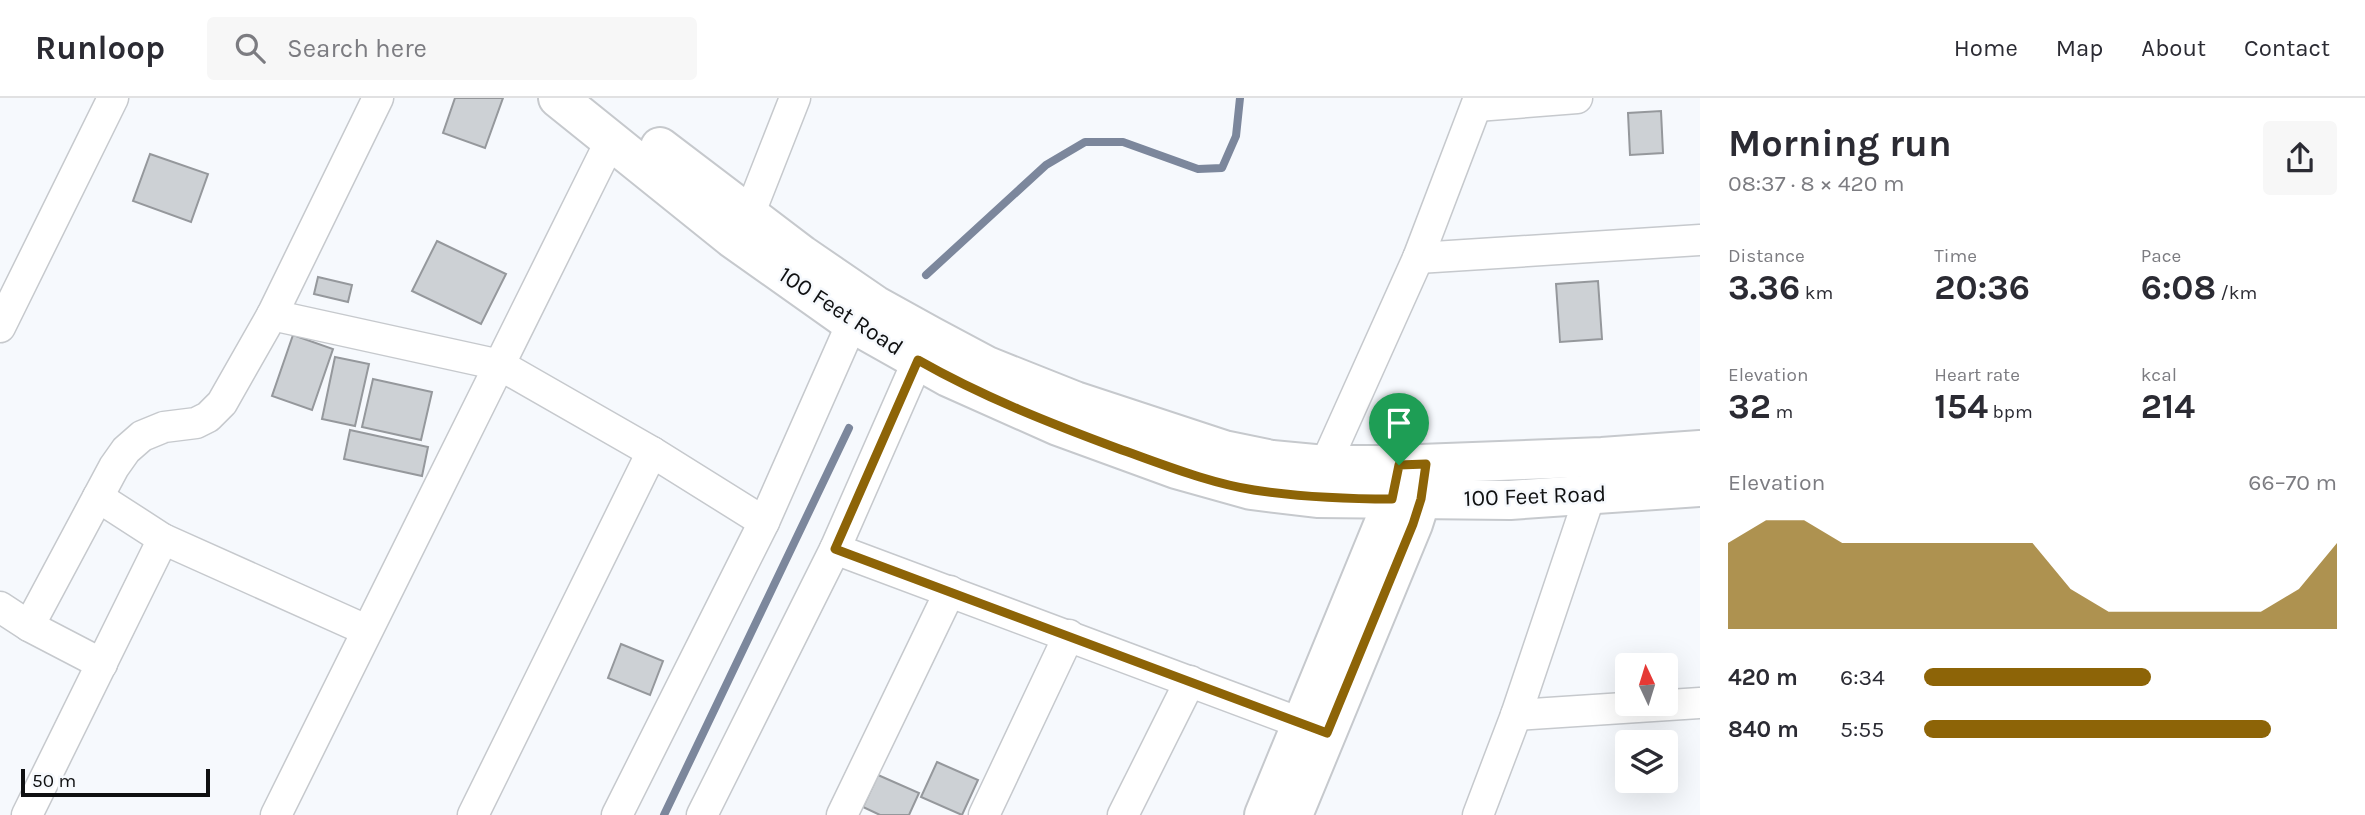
<!DOCTYPE html>
<html lang="en">
<head>
<meta charset="utf-8">
<style>
	:root { --surface:#fff; --page:#f7f7f7; --text:#2b2b33; --muted:#7c7c81; --line:#e1e1e2; --accent:#8d6407 }
	body { margin:0; font-family:Karla,sans-serif; background:var(--page); color:var(--text); height:100vh; display:flex; flex-direction:column; font-size:26px; white-space:nowrap }
	* { box-sizing:border-box; margin:0 }
	p { font-size:23px; color:var(--muted) }
	.icon { flex:none; width:38px; height:38px; fill:none; stroke:currentColor; stroke-width:2; stroke-linecap:round; stroke-linejoin:round }
	.map { position:relative; flex:1; overflow:hidden }
	.details { display:flex; flex-direction:column; background:var(--surface); width:665px }
	.details>* { flex:none }
	.needle { width:46px; rotate:356deg }
	.buttons { position:absolute; left:1615px; top:555px; display:grid; gap:14px }
	.buttons a { display:grid; place-items:center; width:63px; height:63px; border-radius:7px; background:var(--surface); box-shadow:0 7px 28px #0002; font-size:35px }
	.scale { position:absolute; left:21px; bottom:18px; width:189px; box-sizing:border-box; padding-left:7px; border:4px solid #0f1011; border-top:0; font-size:19px; line-height:24px; white-space:nowrap; color:#0f1011; -webkit-text-stroke:5px #f6f9fd; paint-order:stroke }
	.pin { position:absolute; display:grid; place-items:center; width:60px; height:60px; color:#fff; margin:-72px -30px; border-radius:50% 50% 50% 0; rotate:-45deg; box-shadow:0 0 7px #0007 }
	.pin .icon { rotate:45deg }
	.round { display:grid; place-items:center; flex:none; width:74px; height:74px; border-radius:7px; background:var(--page) }
	.overview { display:flex; align-items:center; justify-content:space-between; height:119px; padding:0 28px }
	h1 { font-size:38px; font-weight:700; line-height:52px }
	.metrics { display:grid; grid-template-columns:repeat(3,1fr); gap:10px; height:119px; padding:7px 28px }
	.metrics div { display:grid; align-content:center }
	.metrics b { font-size:35px; font-weight:700 }
	.metrics small { font-size:19px; font-weight:400 }
	.metrics p { font-size:19px }
	.chart { height:196px; padding:14px 28px }
	.chart p { display:flex; justify-content:space-between }
	.chart svg { width:100%; height:126px; margin-top:7px; fill:var(--accent); opacity:.7 }
	ul { padding:0 28px; list-style:none; font-size:23px }
	li { display:grid; grid-template-columns:112px 84px 1fr; align-items:center; height:52px }
	li i { height:18px; border-radius:9px; background:var(--accent) }
	header { display:flex; align-items:center; gap:42px; box-sizing:border-box; height:98px; padding:0 35px; background:var(--surface); border-bottom:2px solid var(--line) }
	header strong { font-size:33px }
	nav { display:flex; gap:38px; margin-inline-start:auto; font-size:24px }
	.search { width:490px; height:63px; background:var(--page); display:flex; align-items:center; gap:18px; box-sizing:border-box; padding:0 24px; border-radius:7px; color:var(--muted); font-size:26px }
	main { display:flex; flex:1; min-height:0 }
	.map>svg:first-child { display:block }
</style>
</head>
<body>
<header>
<strong>Runloop</strong>
<div class="search"><svg class="icon" aria-label="search" viewBox="0 0 24 24"><circle cx="10" cy="10" r="6"/><path d="M15 15l6 6"/></svg>Search here</div>
<nav><a>Home</a><a>Map</a><a>About</a><a>Contact</a></nav>
</header>
<main>
<div class="map">
<svg width="1700" height="717" viewBox="0 0 1700 717">
	<rect width="100%" height="100%" fill="#f6f9fd"/>
	<g fill="none" stroke-linecap="round" stroke-linejoin="round">
		<g stroke="#7c879c" stroke-width="8">
			<path d="M926,177l120,-110 39,-23h38l75,27 24,-1 14,-32 4,-38"/>
			<path d="M664,717l185,-387"/>
		</g>
	</g>
	<g fill="#cdd1d5" stroke="#95989c" stroke-width="2">
		<path d="M455,0h48l-18,50 -42,-15z"/>
		<path d="M1661,13l2,42 -33,2 -2,-42z"/>
		<path d="M150,56l58,20 -17,48 -58,-21z"/>
		<path d="M437,143l69,33 -25,50 -69,-33z"/>
		<path d="M318,179l34,8 -4,17 -34,-8z"/>
		<path d="M1598,183l4,58 -42,3 -4,-58z"/>
		<path d="M293,237l40,14 -21,61 -40,-14z"/>
		<path d="M335,259l34,7 -14,62 -33,-7z"/>
		<path d="M373,281l59,13 -11,48 -59,-13z"/>
		<path d="M350,332l78,17 -6,29 -78,-17z"/>
		<path d="M621,546l42,17 -13,34 -42,-17z"/>
		<path d="M937,664l41,18 -16,35 -41,-18z"/>
		<path d="M878,677l41,18 -10,22h-29l-17,-8z"/>
	</g>
	<g fill="none" stroke-linecap="round" stroke-linejoin="round">
		<defs>
			<g id="minor">
				<path d="M1477,8l100,-8"/>
				<path d="M749,117l46,-117"/>
				<path d="M1418,160l282,-18"/>
				<path d="M272,217l228,50 152,87 112,70"/>
				<path d="M0,229l113,-229"/>
				<path d="M1325,367l93,-207 61,-160"/>
				<path d="M98,399l65,42 203,91"/>
				<path d="M835,451l484,181"/>
				<path d="M0,509l29,19 73,38"/>
				<path d="M29,528l85,-159 12,-17 16,-14 22,-9 32,-4 12,-6 14,-14 50,-88 106,-217"/>
				<path d="M1516,617l184,-12"/>
				<path d="M27,717l136,-276"/>
				<path d="M276,717l335,-675"/>
				<path d="M473,717l179,-363"/>
				<path d="M617,717l147,-293 88,-199"/>
				<path d="M702,717l133,-266 83,-189"/>
				<path d="M842,717l108,-224"/>
				<path d="M984,717l85,-180"/>
				<path d="M1123,717l67,-134"/>
				<path d="M1478,717l38,-100 74,-220"/>
			</g>
			<g id="tertiary">
				<path d="M1264,717l122,-297 12,-50"/>
				<path d="M1293,717l120,-291 8,-25 4,-31"/>
			</g>
			<g id="secondary">
				<path d="M558,0l174,140 120,85 96,54 110,49 118,43 75,21 66,8 193,2 190,-13"/>
				<path d="M660,49l142,108 73,50 56,31 56,30 88,35 149,49 48,10 53,5h68l209,-8 98,-7"/>
			</g>
		</defs>
		<use href="#minor" stroke="#c6c9cd" stroke-width="33"/>
		<use href="#tertiary" stroke="#c6c9cd" stroke-width="42"/>
		<use href="#secondary" stroke="#c6c9cd" stroke-width="42"/>
		<use href="#minor" stroke="#fff" stroke-width="30"/>
		<use href="#tertiary" stroke="#fff" stroke-width="38"/>
		<use href="#secondary" stroke="#fff" stroke-width="38"/>
	</g>
	<g fill="none" stroke-linecap="round" stroke-linejoin="round">
		<defs>
			<path id="route" d="M918,262c65,37 134,64 204,90 43,15 87,33 132,40 46,7 91,9 138,9l7,-34 27,-1 -5,35 -8,25 -86,209 -492,-184z"/>
		</defs>
		<use href="#route" stroke="#fff" stroke-width="14"/>
		<use href="#route" stroke="#8d6407" stroke-width="9"/>
	</g>
	<g text-anchor="middle" dominant-baseline="central" stroke-width="5" stroke-linejoin="round" paint-order="stroke">
		<g font-size="23" fill="#0f1011" stroke="#f6f9fd">
			<text transform="translate(841 213) rotate(33)">100 Feet Road</text>
			<text transform="translate(1535 398) rotate(-2)">100 Feet Road</text>
		</g>
	</g>
</svg>
<div class="buttons">
<a><svg class="needle" viewBox="-14 -14 28 28"><path d="M0-13l5 13h-10z" fill="#e53935"/><path d="M0 13l5-13h-10z" fill="#7c7c81"/></svg></a>
<a><svg class="icon" aria-label="layers" viewBox="0 0 24 24"><path d="M12 4l9 5-9 5-9-5zM3 14l9 5 9-5"/></svg></a>
</div>
<div class="scale">50 m</div>
<div class="pin" style="left:1399px;top:367px;background:#1e9e55"><svg class="icon" aria-label="arrive" viewBox="0 0 24 24"><path d="M6 21V4h12l-3 4 3 4H6"/></svg></div>
</div>
<section class="details">
<div class="overview"><div><h1>Morning run</h1><p>08:37 · 8 × 420 m</p></div><a class="round"><svg class="icon" aria-label="share" viewBox="0 0 24 24"><path d="M12 15V3M7 8l5-5 5 5M5 13v7h14v-7"/></svg></a></div>
<div class="metrics">
<div><p>Distance</p><b>3.36<small> km</small></b></div>
<div><p>Time</p><b>20:36</b></div>
<div><p>Pace</p><b>6:08<small> /km</small></b></div>
</div>
<div class="metrics">
<div><p>Elevation</p><b>32<small> m</small></b></div>
<div><p>Heart rate</p><b>154<small> bpm</small></b></div>
<div><p>kcal</p><b>214</b></div>
</div>
<div class="chart"><p><span>Elevation</span>66–70 m</p>
<svg viewBox="0 0 160 44" preserveAspectRatio="none"><path d="M0 44V14L10 6L20 6L30 14L40 14L50 14L60 14L70 14L80 14L90 30L100 38L110 38L120 38L130 38L140 38L150 30L160 14V44z"/></svg>
</div>
<ul>
<li><b>420 m</b>6:34<i style="width:55%"></i></li>
<li><b>840 m</b>5:55<i style="width:84%"></i></li>
</ul>
</section>
</main>
</body>
</html>
